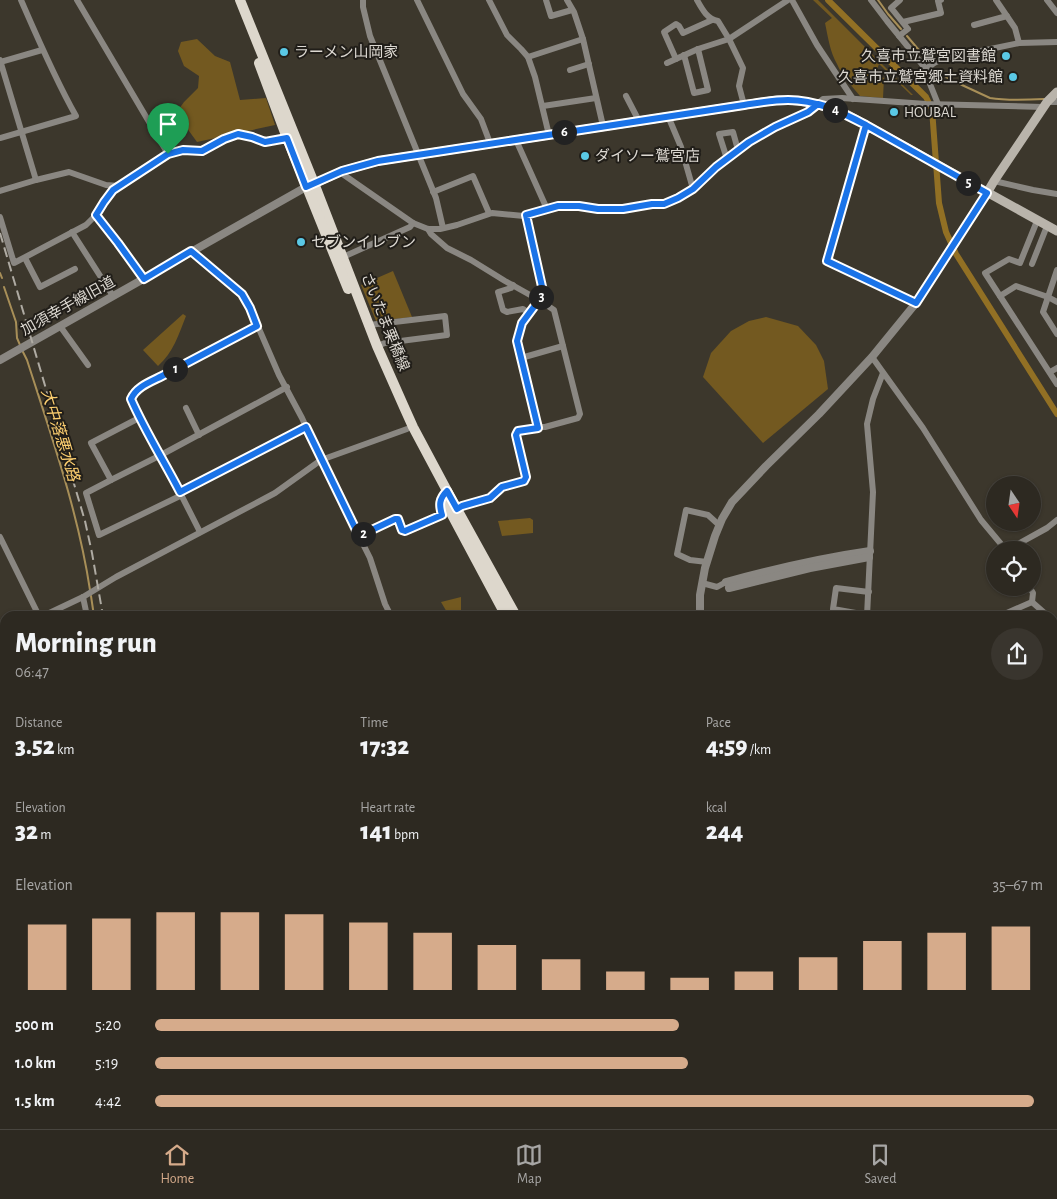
<!DOCTYPE html>
<html lang="en">
<head>
<meta charset="utf-8">
<style>
	:root { --surface:#2d2921; --page:#39352e; --text:#f1f3f6; --muted:#a7a6a5; --line:#48453f; --accent:#d6ab8b }
	body { margin:0; font-family:"Alegreya Sans","Noto Sans JP",sans-serif; background:var(--page); color:var(--text); height:100vh; display:flex; flex-direction:column; font-size:19px; white-space:nowrap }
	* { box-sizing:border-box; margin:0 }
	p { font-size:16px; color:var(--muted) }
	.icon { flex:none; width:28px; height:28px; fill:none; stroke:currentColor; stroke-width:2; stroke-linecap:round; stroke-linejoin:round }
	.map { position:relative; flex:1; overflow:hidden }
	.side { position:absolute; left:0px; top:611px; width:1058px; height:519px; display:flex; flex-direction:column; background:var(--surface); border-radius:15px 15px 0 0; box-shadow:0 1px 4px #0004,0 0 0 1px var(--line) }
	.side>* { flex:none }
	.needle { width:32px; rotate:167deg }
	.fabs { position:absolute; left:986px; top:476px; display:grid; gap:10px }
	.fabs a { display:grid; place-items:center; width:55px; height:55px; border-radius:50%; background:var(--surface); box-shadow:0 1px 4px #0004,0 0 0 1px var(--line); font-size:25px }
	.pin { position:absolute; display:grid; place-items:center; width:42px; height:42px; color:#fff; margin:-51px -21px; border-radius:50% 50% 50% 0; rotate:-45deg; box-shadow:0 0 5px #0007 }
	.pin .icon { rotate:45deg }
	.km { position:absolute; width:25px; height:25px; margin:-12px; border-radius:50%; background:#222; color:#fff; font-size:14px; line-height:25px; text-align:center }
	.round { display:grid; place-items:center; flex:none; width:52px; height:52px; border-radius:26px; background:var(--page) }
	.summary { display:flex; align-items:center; justify-content:space-between; height:85px; padding:0 15px }
	h1 { font-size:28px; font-weight:800; line-height:38px }
	.figures { display:grid; grid-template-columns:repeat(3,1fr); gap:8px; height:85px; padding:5px 15px }
	.figures div { display:grid; align-content:center }
	.figures b { font-size:25px; font-weight:800 }
	.figures small { font-size:14px; font-weight:400 }
	.figures p { font-size:14px }
	.chart { height:140px; padding:10px 15px }
	.chart p { display:flex; justify-content:space-between }
	.chart svg { width:100%; height:90px; margin-top:5px; stroke:var(--accent); stroke-width:6 }
	ul { padding:0 15px; list-style:none; font-size:16px }
	li { display:grid; grid-template-columns:80px 60px 1fr; align-items:center; height:38px }
	li i { height:12px; border-radius:6px; background:var(--accent) }
	.tabs { display:flex; justify-content:space-around; align-items:center; height:70px; border-top:1px solid var(--line); background:var(--surface); font-size:14px; color:var(--muted) }
	.tabs a { display:grid; justify-items:center; gap:2px }
	.tabs .current { color:var(--accent) }
	.map>svg:first-child { display:block }
</style>
</head>
<body>
<div class="map">
<svg width="1057" height="1129" viewBox="0 0 1057 1129">
	<rect width="100%" height="100%" fill="#3c372c"/>
	<g fill="#735920">
		<path d="M813,0h5l95,95h-2l-32,-31 -5,14 8,-1 2,1 -1,20 -23,-2c-8,-10 -18,-20 -23,-32 -7,-12 -9,-27 -12,-41l7,-5z"/>
		<path d="M197,39l18,17 15,6 10,38 26,-2 9,27 -78,17 -21,-29 8,-11 14,-14 1,-12 -15,-10 -6,-15 3,-9z"/>
		<path d="M393,271l19,46 -36,4 -15,-36z"/>
		<path d="M183,314l3,2c-7,18 -13,37 -28,50l-15,-16z"/>
		<path d="M766,317l32,9 18,19 8,16 4,28 -65,54 -60,-66 8,-24 20,-22 18,-10z"/>
		<path d="M530,518l3,2v13l-31,3 -4,-15z"/>
		<path d="M461,597v13l-13,4 -7,-12z"/>
	</g>
	<g fill="none" stroke-linecap="round" stroke-linejoin="round">
		<g stroke="#a88f58" stroke-width="2">
			<path d="M878,0l10,14 13,15"/>
			<path d="M907,36l22,26"/>
			<path d="M935,69l14,10 41,19c17,3 36,2 54,1"/>
			<path d="M0,273l2,5"/>
			<path d="M4,287l12,35 1,16 3,7"/>
			<path d="M22,350l5,10c24,75 51,151 63,230"/>
			<path d="M91,596l3,20"/>
			<path d="M0,788h5"/>
			<path d="M1052,867l5,2"/>
		</g>
		<path stroke="#927024" stroke-width="6" d="M828,0l98,97 6,12 7,94 7,29 10,22 101,160"/>
		<g stroke="#927024" stroke-width="10">
			<path d="M1052,982l5,1"/>
			<path d="M446,1129l7,-4"/>
		</g>
		<g stroke="#8a8782" stroke-width="6">
			<path d="M77,0l91,154"/>
			<path d="M363,0v7l7,29 66,162 7,30"/>
			<path d="M417,0l46,94 18,25 9,24"/>
			<path d="M489,0l18,35 14,14 7,8 7,20 14,58"/>
			<path d="M546,0l5,16 21,-6"/>
			<path d="M567,0l7,12 9,27 20,87"/>
			<path d="M697,0c5,9 10,19 21,21l11,18 14,29 -4,18 5,19"/>
			<path d="M792,0l25,45 36,54"/>
			<path d="M871,0l16,21 39,48"/>
			<path d="M996,0l19,28 4,15"/>
			<path d="M1047,0l10,13"/>
			<path d="M903,22l38,-9 -3,-12 3,-1"/>
			<path d="M974,25l33,-9"/>
			<path d="M899,36l9,-7 -16,-20 -1,-1 9,-8"/>
			<path d="M684,55l10,38 14,-3 -10,-41"/>
			<path d="M528,57l55,-18"/>
			<path d="M676,59l-12,-27 12,-8 3,2 4,7 29,-13"/>
			<path d="M0,60l36,120"/>
			<path d="M0,62l42,-12"/>
			<path d="M667,63l31,-14 31,-10 59,-39"/>
			<path d="M570,70l19,-6"/>
			<path d="M626,96l13,25"/>
			<path d="M1047,102h10"/>
			<path d="M938,104l-8,-20 -2,-13 -2,-2 8,-6 8,-4 77,-16 38,-1"/>
			<path d="M543,106l53,-8"/>
			<path d="M668,116l13,31 12,42"/>
			<path d="M0,138l76,-22c-21,-37 -38,-77 -55,-116"/>
			<path d="M516,140l31,69"/>
			<path d="M727,159l-8,-25 14,-2 5,18"/>
			<path d="M342,171l2,4 69,48 15,6h12l17,-4 35,-12 32,3 34,-10h21l19,3h25l29,-5h12l14,-6 15,-9 23,-22 33,-25 26,-15 33,-15 9,-8 6,-5 19,-1 84,6 117,3"/>
			<path d="M994,181l39,9 24,4"/>
			<path d="M0,191l36,-11 33,-8 37,13 13,1"/>
			<path d="M433,192l40,-16 16,37"/>
			<path d="M96,215l22,28 26,36"/>
			<path d="M0,217l14,46 72,-38 8,-8 10,-15 9,-11 55,-37 15,-4 19,1 22,-12 14,-5 14,3 13,5 22,-4"/>
			<path d="M1037,221l-17,42 -11,-4 -24,14 72,111"/>
			<path d="M428,229l3,5 16,14 24,12 34,21 34,19 3,-4 1,-5 -17,-76"/>
			<path d="M72,232l41,64"/>
			<path d="M191,251l51,43 8,14 29,67 23,43 19,42 49,98 15,46 6,12"/>
			<path d="M343,257l67,-30 3,-4"/>
			<path d="M25,258l15,29 35,-18"/>
			<path d="M827,261l40,-136"/>
			<path d="M1032,264l15,-38"/>
			<path d="M1057,270l-14,42 14,22"/>
			<path d="M513,285l-2,3 -13,4 5,18 4,2 16,-3 6,4"/>
			<path d="M1000,296l16,-10 32,11 9,5"/>
			<path d="M369,325l76,-9 2,19 -62,8 -8,3"/>
			<path d="M60,326l28,39"/>
			<path d="M872,357l51,71 58,92 25,30"/>
			<path d="M521,358l42,-12"/>
			<path d="M1050,372l7,-4"/>
			<path d="M186,408l13,27"/>
			<path d="M139,418l22,37 -50,25 -20,-37z"/>
			<path d="M139,418l-8,-19c4,-12 19,-18 31,-23l95,-50"/>
			<path d="M111,480l-25,13 13,42 83,-40"/>
			<path d="M180,492l126,-65"/>
			<path d="M457,509l5,-4 28,-7 12,-11 22,-6 2,-4 -10,-42 2,-4 19,-4 -20,-86 5,-18 17,-23 15,10 26,104 -2,4 -33,9h-8"/>
			<path d="M200,532l-39,-77 126,-68"/>
			<path d="M359,536l36,-17h3l4,11 3,1 36,-16 -2,-11 4,-9"/>
			<path d="M0,537l39,79"/>
			<path d="M1007,550l40,-22 10,-8"/>
			<path d="M707,562l-17,-2 -13,-6 9,-44 22,5 11,10"/>
			<path d="M702,583l15,4 9,-5"/>
			<path d="M1030,588l3,5 -1,9"/>
			<path d="M83,597l4,19"/>
			<path d="M1032,602l16,14"/>
			<path d="M867,615l-34,-6 3,-21 33,4"/>
			<path d="M43,616l40,-19 33,-20 159,-84 46,-33 86,-31"/>
			<path d="M867,616l6,-124 -6,-68 6,-25 10,-26"/>
			<path d="M1000,616l32,-14"/>
			<path d="M1052,621l5,4"/>
			<path d="M0,638l5,-3"/>
			<path d="M0,656h5"/>
			<path d="M0,688h5"/>
			<path d="M1052,707h5"/>
			<path d="M347,1125l1,4"/>
			<path d="M966,1125l11,4"/>
			<path d="M650,1129l6,-4"/>
			<path d="M816,1129l2,-4"/>
		</g>
		<g stroke="#8a8782" stroke-width="8">
			<path d="M827,261l89,42"/>
			<path d="M0,360l306,-173"/>
			<path d="M726,582c48,-13 95,-24 144,-31"/>
			<path d="M729,588l81,-20 59,-11"/>
			<path d="M700,616v-21l5,-27 10,-32 7,-17 10,-17 34,-36 53,-52 53,-57 44,-54 71,-110"/>
			<path d="M1052,875l5,1"/>
			<path d="M0,952l5,1"/>
		</g>
		<g stroke="#b9b4ab" stroke-width="9">
			<path d="M309,186l33,-15 36,-10 366,-56c12,-2 24,-4 35,-5 24,-1 47,6 69,15l209,116"/>
			<path d="M987,193l7,-12 53,-79 10,-10"/>
			<path d="M0,667h5"/>
			<path d="M0,673h5"/>
		</g>
		<g stroke="#ddd7cc" stroke-width="10">
			<path d="M240,0l74,183 63,163 27,61 9,20 40,75 63,114"/>
			<path d="M259,63l28,75 61,151"/>
			<path d="M443,498l63,118"/>
			<path d="M743,1125v4"/>
			<path d="M751,1125v4"/>
		</g>
		<g stroke="#afaba3" stroke-width="2" stroke-dasharray="10 5" stroke-linecap="butt">
			<path d="M0,233l85,288 7,32 11,63"/>
			<path d="M178,1125l1,4"/>
		</g>
	</g>
	<g fill="none" stroke-linecap="round" stroke-linejoin="round">
		<defs>
			<path id="route" d="M168,154l-55,36 -9,12 -8,13 22,28 26,36 47,-28 51,43 8,14 7,18 -95,50c-12,6 -26,11 -31,23 14,32 33,62 49,93l126,-65 53,109 36,-17h3l4,11 3,1 37,-16c-3,-10 -3,-16 5,-24l10,18 5,-3 28,-8 12,-11 22,-6 2,-4 -10,-42 2,-4 20,-3 -21,-87 5,-18 20,-27 1,-5 -17,-76 32,-9h21l19,3h25l29,-5h12l14,-6 15,-9 23,-22 33,-25 26,-15 33,-15 10,-8 14,4 34,17 -39,136 89,42 71,-110 -121,-68c-24,-13 -50,-25 -78,-25 -15,0 -30,3 -44,5l-366,56 -36,10 -36,16 -19,-49 -22,4 -13,-5 -14,-3 -14,5 -22,12 -19,-1 -15,4"/>
		</defs>
		<use href="#route" stroke="#fff" stroke-width="10"/>
		<use href="#route" stroke="#1a73e8" stroke-width="6"/>
	</g>
	<g fill="#5ac8e5" stroke="#211e19" stroke-width="2">
		<circle cx="284" cy="52" r="5"/>
		<circle cx="1006" cy="56" r="5"/>
		<circle cx="1013" cy="77" r="5"/>
		<circle cx="894" cy="112" r="5"/>
		<circle cx="585" cy="156" r="5"/>
		<circle cx="301" cy="242" r="5"/>
	</g>
	<g text-anchor="middle" dominant-baseline="central" stroke-width="4" stroke-linejoin="round" paint-order="stroke">
		<g font-size="15" fill="#dcd8d1" stroke="#211e19" text-anchor="start">
			<text x="294" y="52">ラーメン山岡家</text>
			<text x="996" y="56" text-anchor="end">久喜市立鷲宮図書館</text>
			<text x="1003" y="77" text-anchor="end">久喜市立鷲宮郷土資料館</text>
			<text x="904" y="112">HOUBAL</text>
			<text x="595" y="156">ダイソー鷲宮店</text>
			<text x="311" y="242">セブンイレブン</text>
		</g>
		<g font-size="15" fill="#dcd8d1" stroke="#211e19">
			<text transform="translate(68 306) rotate(-29)">加須幸手線旧道</text>
			<text transform="translate(385 322) rotate(68)">さいたま栗橋線</text>
		</g>
		<g font-size="16" font-style="italic" fill="#fcce6f" stroke="#211e19">
			<text transform="translate(60 435) rotate(73)">大中落悪水路</text>
		</g>
	</g>
</svg>
<div class="fabs">
<a><svg class="needle" viewBox="-14 -14 28 28"><path d="M0-13l5 13h-10z" fill="#e53935"/><path d="M0 13l5-13h-10z" fill="#a7a6a5"/></svg></a>
<a><svg class="icon" aria-label="locate" viewBox="0 0 24 24"><circle cx="12" cy="12" r="6"/><path d="M12 2v4M12 18v4M2 12h4M18 12h4"/></svg></a>
</div>
<div class="pin" style="left:168px;top:154px;background:#1e9e55"><svg class="icon" aria-label="arrive" viewBox="0 0 24 24"><path d="M6 21V4h12l-3 4 3 4H6"/></svg></div>
<b class="km" style="left:175px;top:369px">1</b>
<b class="km" style="left:363px;top:534px">2</b>
<b class="km" style="left:541px;top:297px">3</b>
<b class="km" style="left:835px;top:110px">4</b>
<b class="km" style="left:968px;top:183px">5</b>
<b class="km" style="left:564px;top:132px">6</b>
<section class="side">
<div class="summary"><div><h1>Morning run</h1><p>06:47</p></div><a class="round"><svg class="icon" aria-label="share" viewBox="0 0 24 24"><path d="M12 15V3M7 8l5-5 5 5M5 13v7h14v-7"/></svg></a></div>
<div class="figures">
<div><p>Distance</p><b>3.52<small> km</small></b></div>
<div><p>Time</p><b>17:32</b></div>
<div><p>Pace</p><b>4:59<small> /km</small></b></div>
</div>
<div class="figures">
<div><p>Elevation</p><b>32<small> m</small></b></div>
<div><p>Heart rate</p><b>141<small> bpm</small></b></div>
<div><p>kcal</p><b>244</b></div>
</div>
<div class="chart"><p><span>Elevation</span>35–67 m</p>
<svg viewBox="0 0 160 44" preserveAspectRatio="none"><path d="M5 44V12M15 44V9M25 44V6M35 44V6M45 44V7M55 44V11M65 44V16M75 44V22M85 44V29M95 44V35M105 44V38M115 44V35M125 44V28M135 44V20M145 44V16M155 44V13"/></svg>
</div>
<ul>
<li><b>500 m</b>5:20<i style="width:59%"></i></li>
<li><b>1.0 km</b>5:19<i style="width:60%"></i></li>
<li><b>1.5 km</b>4:42<i style="width:99%"></i></li>
</ul>
</section>
</div>
<nav class="tabs">
<a class="current"><svg class="icon" aria-label="home" viewBox="0 0 24 24"><path d="M3 11l9-7 9 7M6 9v11h12V9"/></svg>Home</a>
<a><svg class="icon" aria-label="map" viewBox="0 0 24 24"><path d="M3 6l6-2 6 2 6-2v14l-6 2-6-2-6 2zM9 4v14M15 6v14"/></svg>Map</a>
<a><svg class="icon" aria-label="saved" viewBox="0 0 24 24"><path d="M7 4h10v16l-5-4-5 4z"/></svg>Saved</a>
</nav>
</body>
</html>
